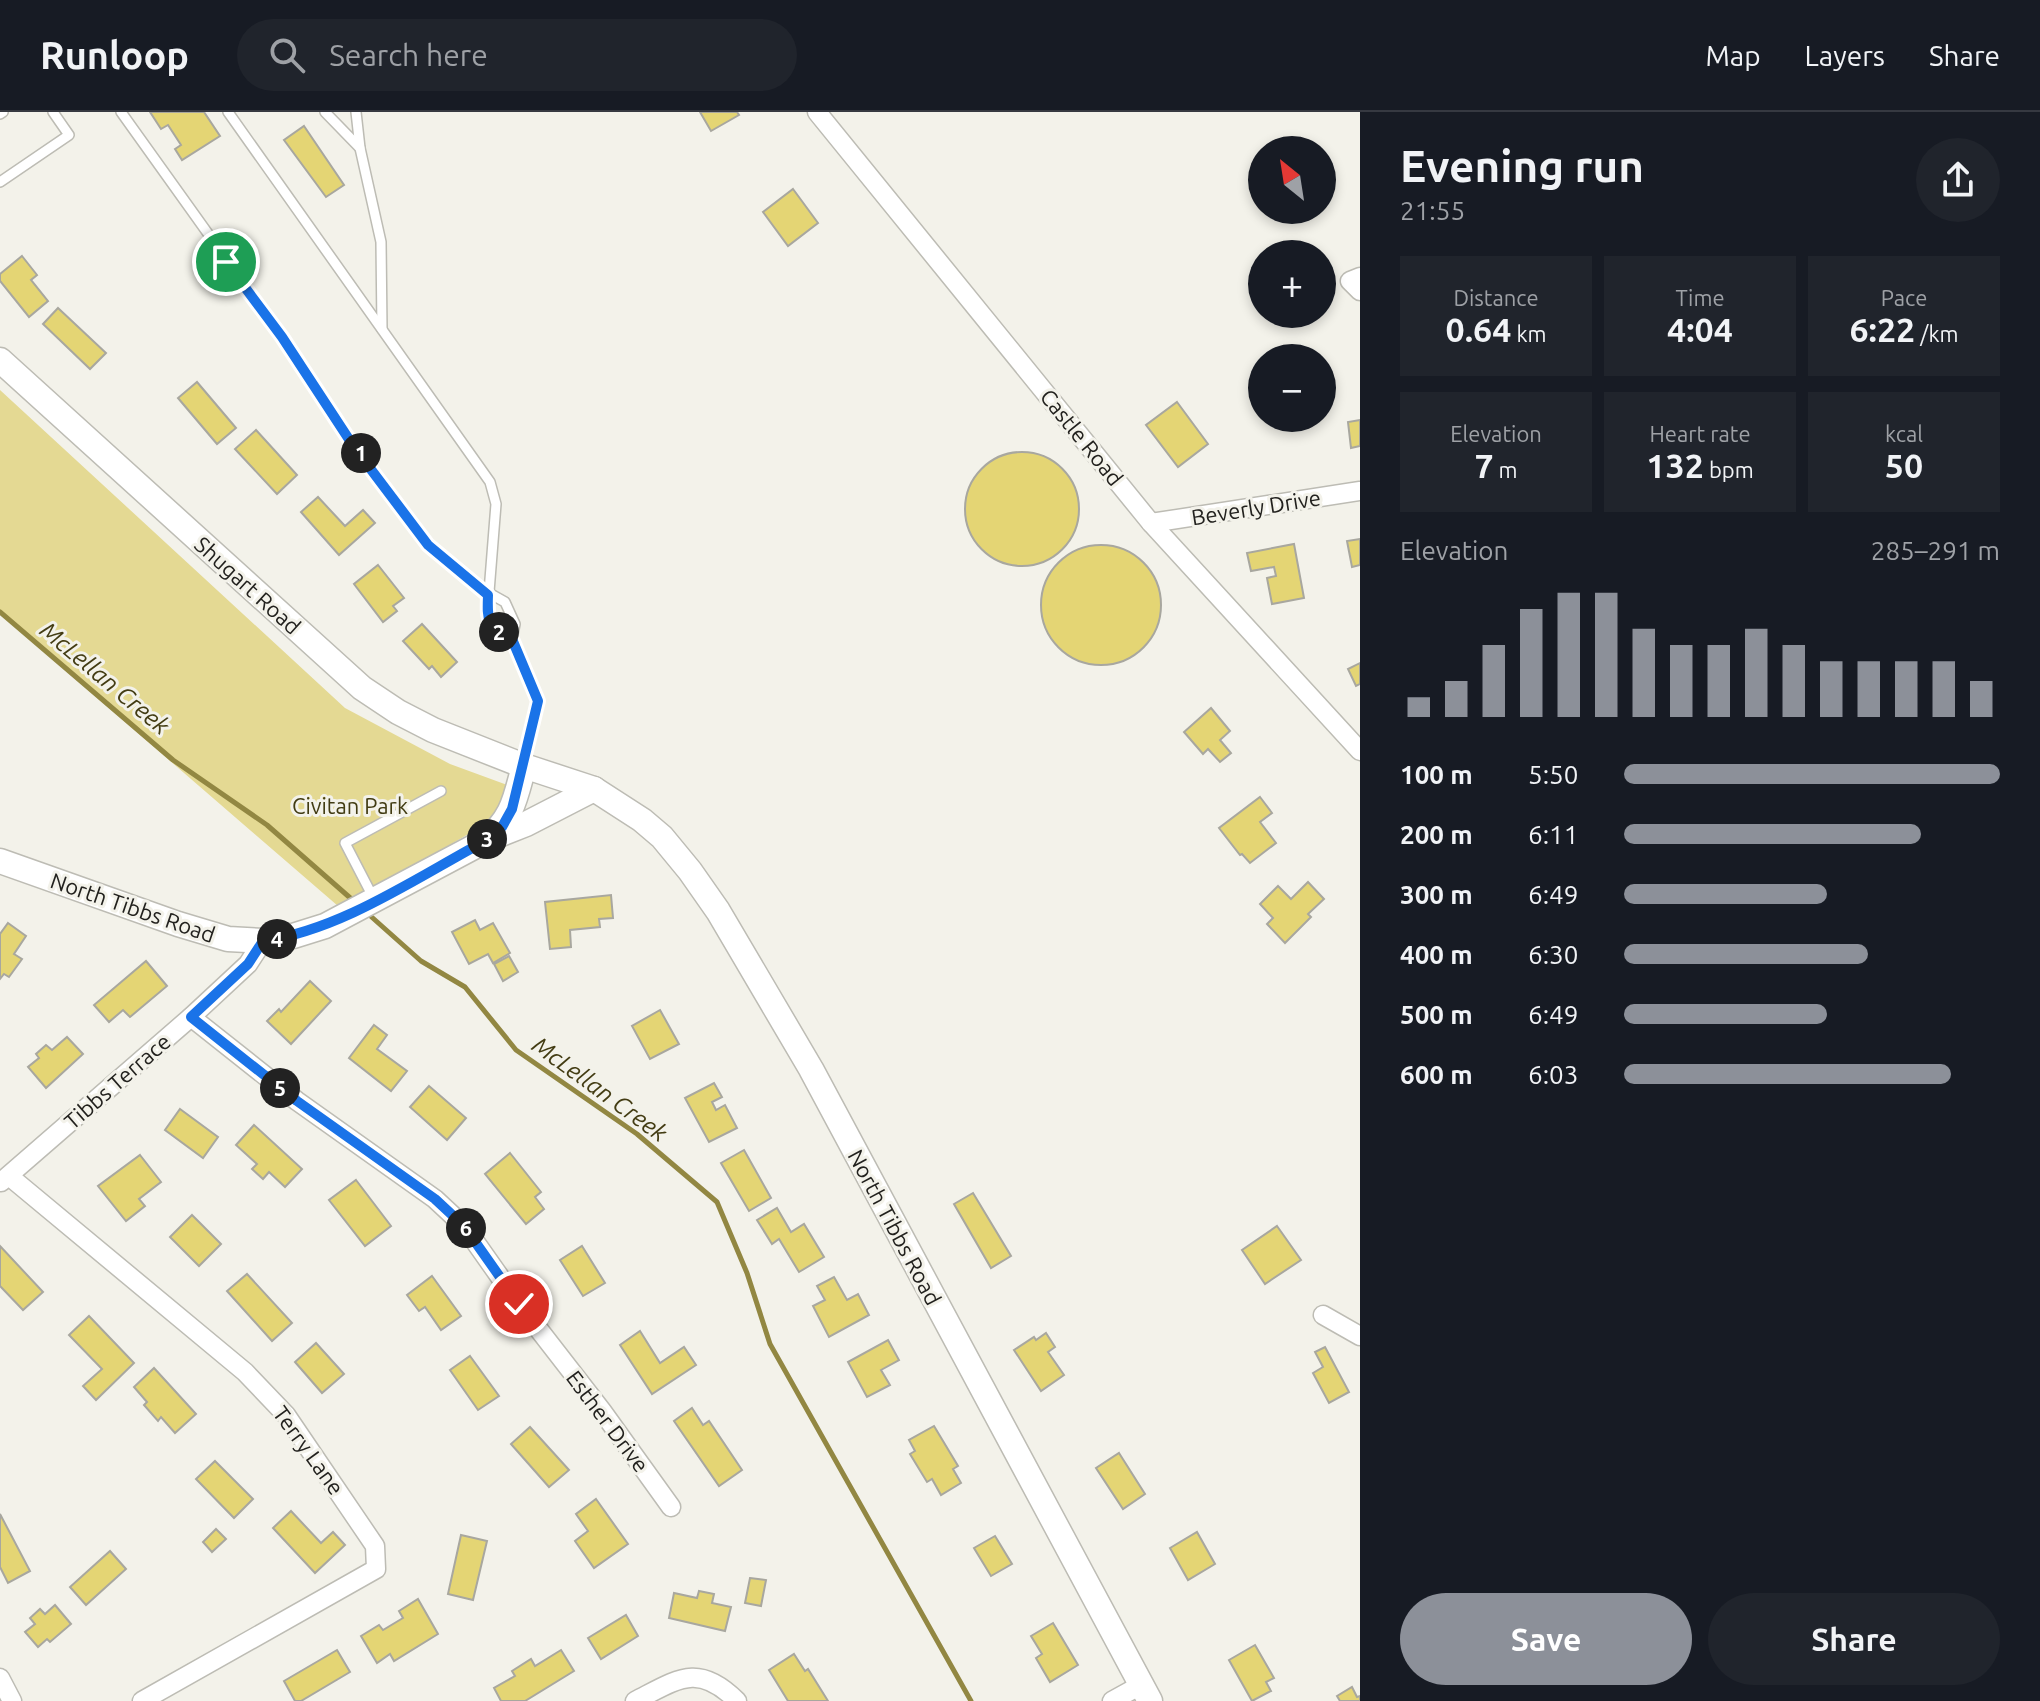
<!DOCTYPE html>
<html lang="en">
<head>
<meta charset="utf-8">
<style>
	:root { --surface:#171b24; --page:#20242c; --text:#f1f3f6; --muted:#9ea1a6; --line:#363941; --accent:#8c9099 }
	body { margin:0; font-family:Ubuntu,sans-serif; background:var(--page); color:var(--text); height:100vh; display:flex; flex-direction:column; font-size:30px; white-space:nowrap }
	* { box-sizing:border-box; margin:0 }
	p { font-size:26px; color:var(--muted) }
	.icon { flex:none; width:44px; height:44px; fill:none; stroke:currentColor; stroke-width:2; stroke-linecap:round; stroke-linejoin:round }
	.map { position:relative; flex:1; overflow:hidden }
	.details { display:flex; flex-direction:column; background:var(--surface); width:680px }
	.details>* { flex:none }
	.needle { width:52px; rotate:330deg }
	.fabs { position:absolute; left:1248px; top:24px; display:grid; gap:16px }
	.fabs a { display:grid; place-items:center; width:88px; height:88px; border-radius:50%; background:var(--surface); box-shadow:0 4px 12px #0003; font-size:40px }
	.pin { position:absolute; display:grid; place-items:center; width:68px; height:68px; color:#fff; margin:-34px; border:4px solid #fff; border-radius:50%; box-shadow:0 2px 8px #0007 }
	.km { position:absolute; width:40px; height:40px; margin:-20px; border-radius:50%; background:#222; color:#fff; font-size:22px; line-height:40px; text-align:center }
	.round { display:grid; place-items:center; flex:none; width:84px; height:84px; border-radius:42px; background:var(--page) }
	.head { display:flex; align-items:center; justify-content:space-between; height:136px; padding:0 40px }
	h1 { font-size:44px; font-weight:600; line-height:60px }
	.metrics { display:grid; grid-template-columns:repeat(3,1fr); gap:12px; height:136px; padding:8px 40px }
	.metrics div { display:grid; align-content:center; border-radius:0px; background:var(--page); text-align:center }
	.metrics b { font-size:34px; font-weight:600 }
	.metrics small { font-size:22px; font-weight:400 }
	.metrics p { font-size:22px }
	.chart { height:224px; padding:16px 40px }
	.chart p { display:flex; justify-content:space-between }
	.chart svg { width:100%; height:144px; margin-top:8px; stroke:var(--accent); stroke-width:6 }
	.action { display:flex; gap:16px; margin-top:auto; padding:16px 40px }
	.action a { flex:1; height:92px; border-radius:48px; background:var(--accent); color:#fff; font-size:32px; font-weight:600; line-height:92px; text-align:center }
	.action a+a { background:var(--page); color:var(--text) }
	ul { padding:0 40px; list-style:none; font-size:26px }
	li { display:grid; grid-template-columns:128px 96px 1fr; align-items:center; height:60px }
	li i { height:20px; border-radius:10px; background:var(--accent) }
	header { display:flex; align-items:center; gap:48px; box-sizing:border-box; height:112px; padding:0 40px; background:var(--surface); border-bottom:2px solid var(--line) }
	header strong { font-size:38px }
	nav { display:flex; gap:44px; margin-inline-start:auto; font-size:28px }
	.search { width:560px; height:72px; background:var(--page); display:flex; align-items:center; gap:20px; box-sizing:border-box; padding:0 28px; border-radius:44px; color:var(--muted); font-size:30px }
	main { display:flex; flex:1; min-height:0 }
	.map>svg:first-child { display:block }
</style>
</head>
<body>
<header>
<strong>Runloop</strong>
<div class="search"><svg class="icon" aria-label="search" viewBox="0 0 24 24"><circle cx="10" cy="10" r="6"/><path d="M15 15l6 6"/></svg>Search here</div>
<nav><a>Map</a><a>Layers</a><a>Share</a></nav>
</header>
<main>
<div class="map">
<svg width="1360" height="1589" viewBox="0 0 1360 1589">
	<rect width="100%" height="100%" fill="#f3f2ea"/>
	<path fill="#e4d993" d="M0,278l345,318 105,56 68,25 -29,33 -91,53 -60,31 -338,-292z"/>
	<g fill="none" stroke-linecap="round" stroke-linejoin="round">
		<g stroke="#928742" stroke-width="5">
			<path d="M0,500l173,148 94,65 89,78"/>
			<path d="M366,800l55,49 44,26 51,63 121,84 80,68 30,71 23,71 201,357"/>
		</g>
	</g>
	<g fill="#e4d574" stroke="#a8a79f" stroke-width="2">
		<path d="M150,0h54l16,24 -38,24 -7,-11 6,-4 -13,-20 -7,4z"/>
		<path d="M700,0h37l2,3 -28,16z"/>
		<path d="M304,14l40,59 -18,12 -42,-57z"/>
		<path d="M793,77l25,34 -30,23 -25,-34z"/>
		<path d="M22,144l15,19 -6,5 17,21 -19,16 -29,-36v-7z"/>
		<path d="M58,196l48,45 -16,16 -47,-45z"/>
		<path d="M197,270l39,46 -19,16 -39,-46z"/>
		<path d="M1177,290l31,42 -30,23 -32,-42z"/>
		<path d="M1360,308v26l-9,2 -3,-26z"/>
		<path d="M256,318l41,45 -20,19 -42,-45z"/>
		<circle cx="1022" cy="397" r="57"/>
		<path d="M318,385l27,29 18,-16 12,13 -36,32 -38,-43z"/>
		<path d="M1360,427v26l-8,2 -5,-26z"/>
		<path d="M1294,432l10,54 -32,6 -5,-26 9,-2 -2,-9 -23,4 -4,-18z"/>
		<circle cx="1101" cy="493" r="60"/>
		<path d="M378,453l26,33 -11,8 4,5 -14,11 -29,-38z"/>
		<path d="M422,512l35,38 -16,15 -9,-11 -3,3 -26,-28z"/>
		<path d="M1360,551v21l-4,2 -8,-17z"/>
		<path d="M1211,596l19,23 -10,9 11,13 -11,9 -12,-13 -5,5 -19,-22z"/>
		<path d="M1260,685l12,16 -12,9 16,21 -26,20 -8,-9 -2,1 -21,-27z"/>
		<path d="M1308,770l16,17 -16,15 3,3 -26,26 -18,-19 6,-6 -13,-14 18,-18 13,13z"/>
		<path d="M611,783l2,23 -14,1 1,8 -30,3 1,17 -21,2 -5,-47z"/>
		<path d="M475,808l5,10 13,-7 17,30 -17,10 -5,-9 -19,10 -17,-32z"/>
		<path d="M8,811l18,13 -12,18 8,5 -13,18 -5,-3 -4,5v-45z"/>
		<path d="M509,844l9,16 -15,9 -9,-17z"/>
		<path d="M146,849l21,25 -37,31 -7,-7 -14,12 -15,-17z"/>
		<path d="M310,869l21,20 -40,43 -24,-23 12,-12 2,3z"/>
		<path d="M660,898l19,34 -29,15 -18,-33z"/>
		<path d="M374,913l13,10 -10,14 30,22 -16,20 -42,-33z"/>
		<path d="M67,925l16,17 -37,34 -18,-21 11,-9 -3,-4 10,-9 6,5z"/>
		<path d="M714,971l8,14 -10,5 4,8 9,-5 12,23 -28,14 -24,-44z"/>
		<path d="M429,974l37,32 -19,22 -37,-33z"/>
		<path d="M180,997l38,28 -15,21 -38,-28z"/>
		<path d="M254,1013l48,44 -17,18 -16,-15 -6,7 -11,-10 5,-5 -21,-19z"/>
		<path d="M744,1038l27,48 -22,13 -28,-48z"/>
		<path d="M510,1041l31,39 -6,5 9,12 -18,15 -41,-50z"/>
		<path d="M140,1043l21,27 -22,17 6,7 -19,15 -28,-35z"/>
		<path d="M356,1068l35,46 -26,20 -36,-46z"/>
		<path d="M973,1081l38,63 -20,12 -37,-64z"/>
		<path d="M777,1096l14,24 13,-8 20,33 -25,15 -20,-33 -7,5 -15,-24z"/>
		<path d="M192,1103l29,29 -22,22 -29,-29z"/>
		<path d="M1277,1114l24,34 -36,24 -23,-34z"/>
		<path d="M0,1134l43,46 -20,18 -23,-24z"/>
		<path d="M582,1134l23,37 -22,13 -23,-36z"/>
		<path d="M247,1162l45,49 -20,18 -45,-50z"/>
		<path d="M432,1164l29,40 -20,14 -16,-23 -6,4 -12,-16z"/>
		<path d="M834,1165l13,23 11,-6 11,21 -40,22 -16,-31 12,-6 -8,-14z"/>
		<path d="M89,1204l45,47 -38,37 -13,-14 19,-17 -33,-34z"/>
		<path d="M640,1219l20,32 24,-16 12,18 -44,29 -32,-49z"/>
		<path d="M1046,1221l9,14 -7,5 16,23 -23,16 -27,-41 20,-13 2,3z"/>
		<path d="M888,1228l11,20 -18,10 9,15 -23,12 -19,-35z"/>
		<path d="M316,1231l28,31 -22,19 -27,-31z"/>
		<path d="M1325,1235l24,45 -20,11 -16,-30 10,-6 -8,-15z"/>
		<path d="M470,1244l29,40 -21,14 -28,-40z"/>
		<path d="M154,1256l42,46 -21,19 -14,-16 -3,4 -14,-16 3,-3 -13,-15z"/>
		<path d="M692,1296l11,17 6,-4 33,49 -23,16 -45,-65z"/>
		<path d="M934,1314l24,40 -5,3 8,14 -20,12 -9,-16 -5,3 -17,-28 5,-3 -6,-11z"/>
		<path d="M530,1315l39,43 -20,17 -38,-43z"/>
		<path d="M1119,1341l26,41 -22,15 -27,-41z"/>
		<path d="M215,1349l38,38 -19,19 -38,-39z"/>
		<path d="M596,1387l32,45 -34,24 -19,-27 13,-10 -12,-17z"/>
		<path d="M291,1399l30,32 12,-11 12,13 -30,28 -42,-45z"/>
		<path d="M0,1402l30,57 -22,12 -8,-16z"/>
		<path d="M216,1417l10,10 -14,13 -9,-10z"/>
		<path d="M1197,1420l18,32 -27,16 -18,-32z"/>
		<path d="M461,1423l26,6 -14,59 -25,-6z"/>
		<path d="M995,1424l17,28 -21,12 -17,-28z"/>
		<path d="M110,1439l16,18 -40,36 -16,-18z"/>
		<path d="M750,1466l16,2 -5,26 -16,-3z"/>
		<path d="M699,1479l15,3 -2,9 19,4 -6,24 -56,-13 5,-25 23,5z"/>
		<path d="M418,1487l20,35 -44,27 -4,-7 -13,9 -16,-27 18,-11 4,5 20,-12 -4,-7z"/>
		<path d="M55,1493l16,19 -21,18 -3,-3 -9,8 -13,-15 10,-8 -5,-6 10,-9 5,5z"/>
		<path d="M626,1503l12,21 -37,23 -13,-21z"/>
		<path d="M1053,1511l25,42 -28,17 -14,-24 6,-4 -11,-18z"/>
		<path d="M1255,1533l19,33 -8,4 5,9 -19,10 -23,-41z"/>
		<path d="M337,1538l13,22 -49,29h-6l-11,-20z"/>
		<path d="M561,1538l13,21 -49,30h-24l-7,-13 21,-12 -3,-5 19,-12 4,7z"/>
		<path d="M794,1542l11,17 3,-2 20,32h-40l-19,-31z"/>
		<path d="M1352,1575l5,10 3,-1v5h-20l-3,-5z"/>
	</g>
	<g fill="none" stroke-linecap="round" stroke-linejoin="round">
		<defs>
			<g id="lane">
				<path d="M121,0l161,225 72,110 74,98 43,38 34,19 10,22 -3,15 26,62 -14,65"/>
				<path d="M228,0l262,370 6,22 -9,113 6,12 19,10"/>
				<path d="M325,0l35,36"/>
				<path d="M356,0l4,36 21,94 1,87"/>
				<path d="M0,2l3,-2"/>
				<path d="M0,70l69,-47 -16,-23"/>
				<path d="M373,785l-28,-54 96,-52"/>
			</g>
			<g id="street">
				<path d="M817,0l334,411 209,228"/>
				<path d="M1360,165l-10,4 10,10"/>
				<path d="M1151,411l209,-32"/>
				<path d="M191,905l106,84 138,98 29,27 55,78 83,107 69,96"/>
				<path d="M9,1064l236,196 41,43 89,131 1,23 -234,132"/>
				<path d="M1,1070l190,-165 57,-53 15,-23"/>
				<path d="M1323,1203l37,21"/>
				<path d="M0,1566l12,23"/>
				<path d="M635,1589c43,-22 63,-39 102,0"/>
				<path d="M1112,1589l29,-16"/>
			</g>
			<g id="secondary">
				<path d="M0,248l362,328 36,24 35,18 91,36 70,23 48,31 20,17 28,34 28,40 93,158 339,632"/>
				<path d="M491,726l35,-14 68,-35"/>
				<path d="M0,749l178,63 50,15 35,2 30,-5 32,-10 160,-85c28,-23 30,-42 39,-75"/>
			</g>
		</defs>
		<use href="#lane" stroke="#bdbcb4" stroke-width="12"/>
		<use href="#street" stroke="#bdbcb4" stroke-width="21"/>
		<use href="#secondary" stroke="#bdbcb4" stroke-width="27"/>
		<use href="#lane" stroke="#fff" stroke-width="9"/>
		<use href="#street" stroke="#fff" stroke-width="18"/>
		<use href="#secondary" stroke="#fff" stroke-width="24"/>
	</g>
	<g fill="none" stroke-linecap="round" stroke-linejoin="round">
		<defs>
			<path id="route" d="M226,150l56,75 72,110 74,98 60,50c-1,27 -1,31 24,44l26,62 -26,108 -10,18 -17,14c-69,37 -144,89 -222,100l-15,23 -57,53 106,84 138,98 29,27 55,78"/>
		</defs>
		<use href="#route" stroke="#fff" stroke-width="16"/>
		<use href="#route" stroke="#1a73e8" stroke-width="10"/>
	</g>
	<g text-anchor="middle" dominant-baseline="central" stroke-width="6" stroke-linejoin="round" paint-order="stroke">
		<g font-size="22" fill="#22211e" stroke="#f3f2ea">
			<text transform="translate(1082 325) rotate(51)">Castle Road</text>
			<text transform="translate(1256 395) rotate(-9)">Beverly Drive</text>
			<text transform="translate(248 473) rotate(42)">Shugart Road</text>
			<text transform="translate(133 795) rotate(19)">North Tibbs Road</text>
			<text transform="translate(117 969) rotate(-41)">Tibbs Terrace</text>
			<text transform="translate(895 1115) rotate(62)">North Tibbs Road</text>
			<text transform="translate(608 1309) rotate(53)">Esther Drive</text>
			<text transform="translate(309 1338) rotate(54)">Terry Lane</text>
		</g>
		<g font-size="22" fill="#423c13" stroke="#f3f2ea">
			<text x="350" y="693">Civitan Park</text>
		</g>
		<g font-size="24" font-style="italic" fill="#433c13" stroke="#f3f2ea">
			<text transform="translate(105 566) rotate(40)">McLellan Creek</text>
			<text transform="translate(600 977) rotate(36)">McLellan Creek</text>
		</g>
	</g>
</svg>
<div class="fabs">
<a><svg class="needle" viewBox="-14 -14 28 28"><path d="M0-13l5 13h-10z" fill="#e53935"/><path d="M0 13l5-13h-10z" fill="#9ea1a6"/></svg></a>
<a>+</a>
<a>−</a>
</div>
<div class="pin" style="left:226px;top:150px;background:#1e9e55"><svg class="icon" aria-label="arrive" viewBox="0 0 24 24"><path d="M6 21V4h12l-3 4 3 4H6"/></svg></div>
<div class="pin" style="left:519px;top:1192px;background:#d93025"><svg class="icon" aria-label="check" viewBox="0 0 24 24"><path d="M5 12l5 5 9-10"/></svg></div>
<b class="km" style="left:361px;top:341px">1</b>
<b class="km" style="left:499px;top:520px">2</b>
<b class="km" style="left:487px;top:727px">3</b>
<b class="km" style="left:277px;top:827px">4</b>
<b class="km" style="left:280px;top:976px">5</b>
<b class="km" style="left:466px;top:1116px">6</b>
</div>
<section class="details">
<div class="head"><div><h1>Evening run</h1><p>21:55</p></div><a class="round"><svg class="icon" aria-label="share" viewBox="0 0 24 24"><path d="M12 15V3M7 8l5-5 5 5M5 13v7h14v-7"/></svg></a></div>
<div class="metrics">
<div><p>Distance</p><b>0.64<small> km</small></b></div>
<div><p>Time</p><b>4:04</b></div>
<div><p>Pace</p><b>6:22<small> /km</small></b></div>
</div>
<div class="metrics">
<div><p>Elevation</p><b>7<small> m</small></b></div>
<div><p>Heart rate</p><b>132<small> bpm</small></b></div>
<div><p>kcal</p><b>50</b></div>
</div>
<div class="chart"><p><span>Elevation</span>285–291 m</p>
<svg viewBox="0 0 160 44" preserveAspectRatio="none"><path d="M5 44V38M15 44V33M25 44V22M35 44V11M45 44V6M55 44V6M65 44V17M75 44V22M85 44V22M95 44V17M105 44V22M115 44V27M125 44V27M135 44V27M145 44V27M155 44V33"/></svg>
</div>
<ul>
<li><b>100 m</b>5:50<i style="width:100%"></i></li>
<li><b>200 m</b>6:11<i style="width:79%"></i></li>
<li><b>300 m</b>6:49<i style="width:54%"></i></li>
<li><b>400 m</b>6:30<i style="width:65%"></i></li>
<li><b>500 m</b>6:49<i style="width:54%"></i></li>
<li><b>600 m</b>6:03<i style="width:87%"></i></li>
</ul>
<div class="action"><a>Save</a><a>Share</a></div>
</section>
</main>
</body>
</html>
